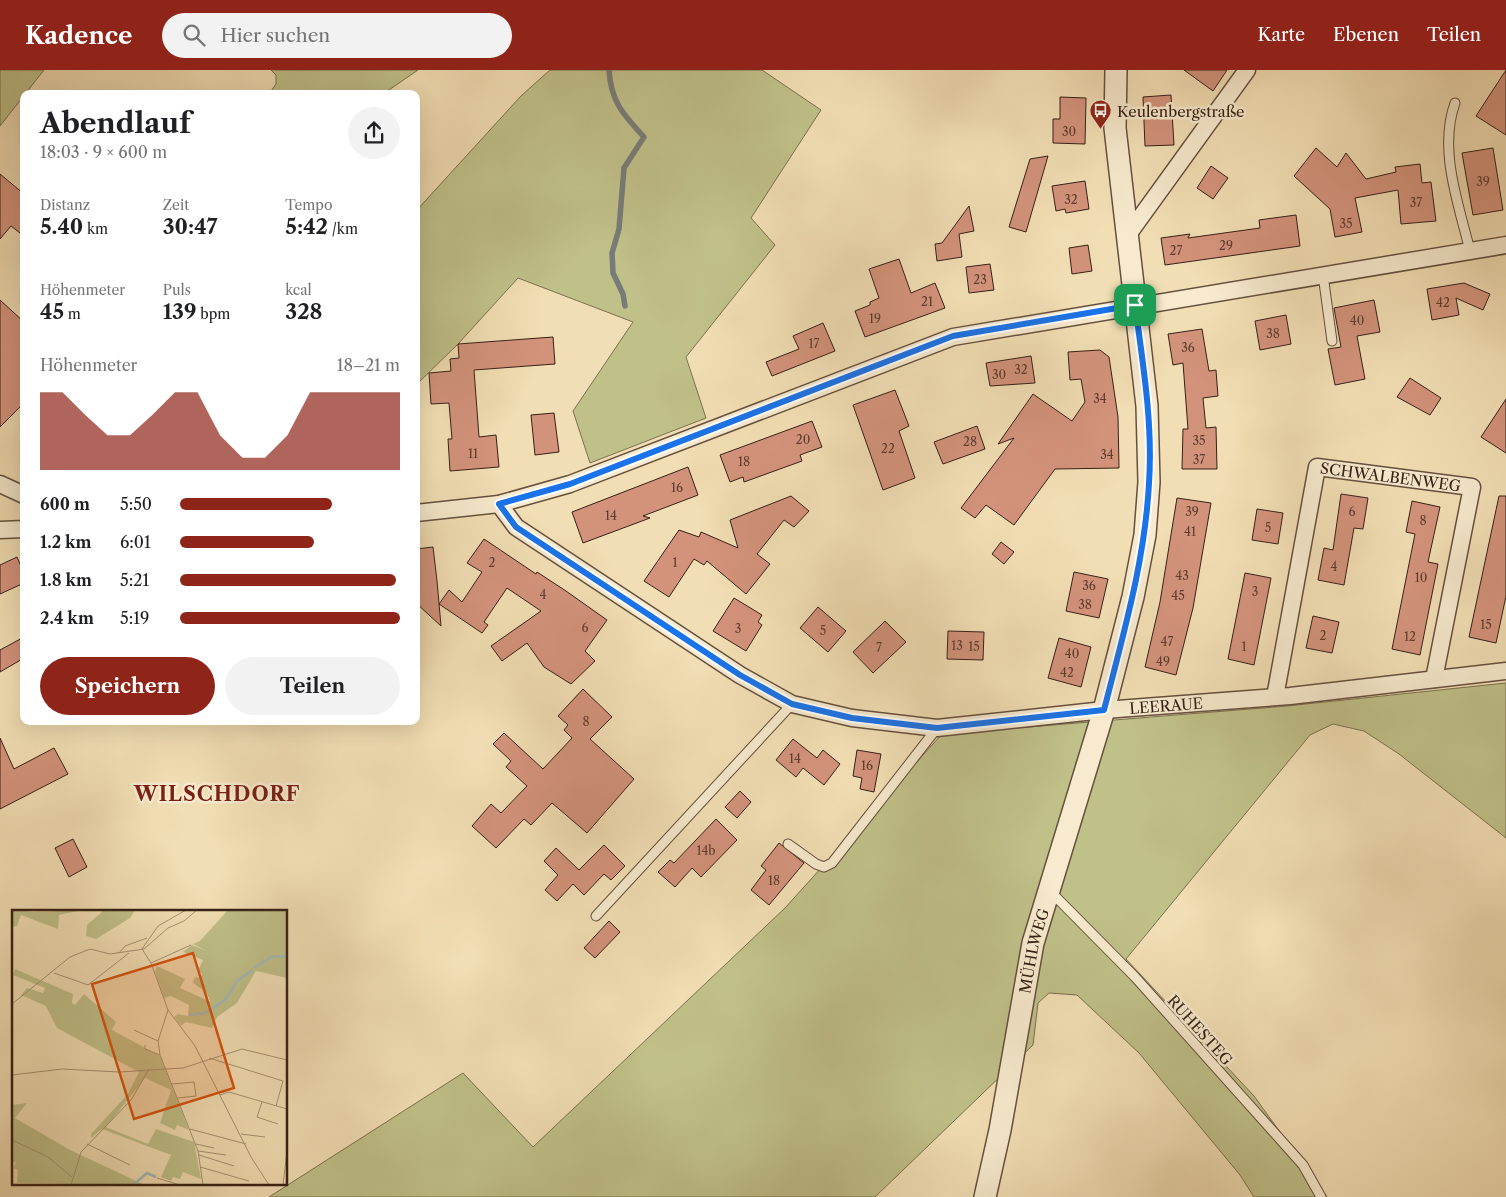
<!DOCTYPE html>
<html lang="de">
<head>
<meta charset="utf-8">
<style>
	:root { --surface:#fff; --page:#f2f2f2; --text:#202124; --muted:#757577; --accent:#8f2418 }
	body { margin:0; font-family:"Libre Caslon Text",serif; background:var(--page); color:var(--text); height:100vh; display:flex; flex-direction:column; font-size:19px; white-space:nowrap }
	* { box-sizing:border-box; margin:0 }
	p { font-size:16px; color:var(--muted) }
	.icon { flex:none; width:28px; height:28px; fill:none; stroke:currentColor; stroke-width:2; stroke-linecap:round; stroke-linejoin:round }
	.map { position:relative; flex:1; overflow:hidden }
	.panel { position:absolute; left:20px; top:20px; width:400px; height:635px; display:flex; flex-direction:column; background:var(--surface); border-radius:10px; box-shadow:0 5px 20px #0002 }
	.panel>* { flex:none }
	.pin { position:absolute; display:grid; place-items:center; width:42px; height:42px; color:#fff; margin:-21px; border-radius:10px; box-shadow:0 2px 8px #0006 }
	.round { display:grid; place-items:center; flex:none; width:52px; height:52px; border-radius:26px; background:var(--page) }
	.headline { display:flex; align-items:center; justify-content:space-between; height:85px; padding:0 20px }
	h1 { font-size:28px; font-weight:700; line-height:38px }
	.metrics { display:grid; grid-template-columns:repeat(3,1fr); gap:8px; height:85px; padding:5px 20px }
	.metrics div { display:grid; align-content:center }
	.metrics b { font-size:21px; font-weight:700 }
	.metrics small { font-size:14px; font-weight:400 }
	.metrics p { font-size:14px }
	.chart { height:140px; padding:10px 20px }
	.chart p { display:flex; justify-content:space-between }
	.chart svg { width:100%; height:90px; margin-top:5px; fill:var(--accent); opacity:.7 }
	.primary-button { display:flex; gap:10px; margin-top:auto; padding:10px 20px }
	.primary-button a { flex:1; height:58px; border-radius:30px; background:var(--accent); color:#fff; font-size:20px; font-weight:700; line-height:58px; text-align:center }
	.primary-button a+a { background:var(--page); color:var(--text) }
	ul { padding:0 20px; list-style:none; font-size:16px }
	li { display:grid; grid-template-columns:80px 60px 1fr; align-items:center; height:38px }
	li i { height:12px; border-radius:6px; background:var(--accent) }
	header { display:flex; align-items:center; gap:30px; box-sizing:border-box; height:70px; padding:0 25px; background:var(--accent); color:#fff }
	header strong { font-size:24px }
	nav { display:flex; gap:28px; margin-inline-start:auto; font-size:18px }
	.search { width:350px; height:45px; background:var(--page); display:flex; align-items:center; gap:12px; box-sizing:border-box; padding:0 18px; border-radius:28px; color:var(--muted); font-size:19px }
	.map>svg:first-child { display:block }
</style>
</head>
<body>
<header>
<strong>Kadence</strong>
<div class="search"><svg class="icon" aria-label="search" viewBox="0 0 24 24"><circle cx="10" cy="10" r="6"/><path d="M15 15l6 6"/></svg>Hier suchen</div>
<nav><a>Karte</a><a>Ebenen</a><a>Teilen</a></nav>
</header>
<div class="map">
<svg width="1506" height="1127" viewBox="0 0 1506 1127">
	<rect width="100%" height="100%" fill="#f2deb4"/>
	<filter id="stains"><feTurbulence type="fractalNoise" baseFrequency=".004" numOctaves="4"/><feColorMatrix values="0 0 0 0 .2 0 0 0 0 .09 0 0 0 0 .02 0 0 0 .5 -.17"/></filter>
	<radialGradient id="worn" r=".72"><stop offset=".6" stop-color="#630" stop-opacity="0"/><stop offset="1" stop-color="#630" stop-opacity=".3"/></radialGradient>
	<g fill="#c0c089" stroke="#7b7050">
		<path d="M0,0h44l-44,56z"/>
		<path d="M271,0h147l-35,24h-114l7,-10v-9z"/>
		<path d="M550,0h212l59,40 -70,108 24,27 -89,112 20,61 -116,45 -17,-52 60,-89 -115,-44 -60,66 -42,41v-174l105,-115z"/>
		<path d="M1506,613v155l-107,-84 -35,-23 -31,-7 -23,11 -184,224 128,137 73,101h-73l-14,-22 -101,-122 -62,-58 -28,-2 -11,10 -5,42 -158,152h-606l194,-124 70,74 252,-239 157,-174 345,-28z"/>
	</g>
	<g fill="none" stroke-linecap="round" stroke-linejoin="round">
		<path stroke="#777c78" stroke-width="5.5" d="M609,0c2,32 14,44 35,67l-20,31 -5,61 -7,24 1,20 10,21 2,12"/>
	</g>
	<g fill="#d3937b" stroke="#362016">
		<path d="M1184,0h43l-14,21z"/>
		<path d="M1506,0v65l-30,-19z"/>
		<path d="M1171,25l3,50 -29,1 -2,-49z"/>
		<path d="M1060,27l26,1 -1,46 -32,-1v-24h7z"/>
		<path d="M1316,78l21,19 9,-14 20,26 30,-7 -1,-5 25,-3 2,19 9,-1 5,39 -35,3 -3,-34 -43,8 7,34 -27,5 -5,-28 -36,-33z"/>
		<path d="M1493,78l10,62 -30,5 -11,-62z"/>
		<path d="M1048,86l-22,76 -17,-5 21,-68z"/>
		<path d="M1211,96l17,12 -15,21 -16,-11z"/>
		<path d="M0,104l24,20v42l-13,-10 -11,13z"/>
		<path d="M1085,111l4,28 -23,4 -1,-4 -9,2 -4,-25z"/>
		<path d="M969,136l5,25 -15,3 3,23 -25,4 -2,-17 7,-1z"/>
		<path d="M1296,145l4,31 -135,19 -4,-27 29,-4 -2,4 72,-10 -1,-8z"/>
		<path d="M1088,175l4,26 -20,3 -3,-26z"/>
		<path d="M899,189l12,34 24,-10 10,25 -80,29 -10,-26 15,-6v-3l9,-4 -10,-29z"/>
		<path d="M990,194l4,26 -25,3 -3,-26z"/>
		<path d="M1464,213l26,11 -7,16 -27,-12 3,17 -27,5 -5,-31z"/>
		<path d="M0,230l24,22v81l-24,24z"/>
		<path d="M1374,230l6,32 -23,4 8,43 -30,6 -7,-36 13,-2 -7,-39z"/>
		<path d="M1286,245l5,29 -31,6 -5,-29z"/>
		<path d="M823,253l12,28 -63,25 -6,-14 33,-13 -6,-13z"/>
		<path d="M1202,259l7,42 7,-1 2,26 -15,2 3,30 10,-1 1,42h-35l1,-40h5l-5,-66 -10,2 -5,-31z"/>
		<path d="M553,267l2,27 -81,6 5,67 17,-2 3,32 -49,4 -2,-32h4l-3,-36 -18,1 -2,-31 22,-2 -1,-12 9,-1 -1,-14z"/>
		<path d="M1100,280l9,7 9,60 1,51 -64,1 -41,56 -28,-20 -11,13 -14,-10 53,-70 -16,6 35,-50 39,27 13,-19 -4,-23 -11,1 -2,-28z"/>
		<path d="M1031,286l4,27 -45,3 -4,-23z"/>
		<path d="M1410,308l31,20 -11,17 -33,-18z"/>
		<path d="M895,320l14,36 -10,5 16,47 -32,12 -30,-85z"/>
		<path d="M1506,329v54l-25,-16z"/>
		<path d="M554,343l5,39 -24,3 -4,-40z"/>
		<path d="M812,351l10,26 -22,8 2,6 -58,21 -1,-5 -13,5 -10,-27z"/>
		<path d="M977,356l8,23 -42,15 -9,-22z"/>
		<path d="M688,397l10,28 -55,21 7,2 -67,25 -11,-31z"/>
		<path d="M1341,424l27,4 -5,31 -9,-1 -10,57 -26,-5 6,-32 9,2z"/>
		<path d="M791,426l18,15 -15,16 -10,-7 -27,34 13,10 -24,30 -39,-33 -3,4 -10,-6 -25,38 -25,-16 35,-51 20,7 2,-5 37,16 -8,-28z"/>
		<path d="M1499,426h7v100l-10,47 -27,-6z"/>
		<path d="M1177,428l34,5 -18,105 -17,67 -31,-8 15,-65z"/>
		<path d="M1412,431l28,6 -12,55 10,2 -18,91 -28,-6 23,-115 -9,-2z"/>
		<path d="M1257,439l26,4 -5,31 -26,-4z"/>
		<path d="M484,469l52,35 1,-2 29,19 41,29 -22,31 10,10 -24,23 -27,-17 -17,-24 -25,18 -11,-15 50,-35 -34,-23 -23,34 4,3 -6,8 -43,-29 10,-14 13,12 20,-30 -15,-9z"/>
		<path d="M1001,472l13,10 -10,12 -12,-10z"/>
		<path d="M433,477l4,34 4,45 -25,-23v-54z"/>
		<path d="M17,487l7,16v10l-24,11v-29z"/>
		<path d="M1074,502l34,7 -9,39 -33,-7z"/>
		<path d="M1245,503l26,5 -17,87 -26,-6z"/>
		<path d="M734,528l28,17 -4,7 4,3 -16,26 -33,-20z"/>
		<path d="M818,537l28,24 -18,21 -28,-24z"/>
		<path d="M1313,546l26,6 -7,31 -26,-5z"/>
		<path d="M885,551l21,21 -33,31 -20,-21z"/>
		<path d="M948,561l36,1 -1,28 -36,-1z"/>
		<path d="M24,567v21l-24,14v-22z"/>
		<path d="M1059,568l32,9 -10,40 -33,-9z"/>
		<path d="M583,619l29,28 -22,22 44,40 -47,54 -35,-30 -21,22 -7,-6 -28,29 -24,-22 19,-22 10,9 26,-27 -21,-19 5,-6 -18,-17 11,-11 39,36 29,-31 -8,-8 4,-5 -10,-9z"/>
		<path d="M0,668l14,31 40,-21 14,26 -68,35z"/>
		<path d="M793,669l24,19 6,-8 17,14 -16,21 -21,-17 -7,9 -20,-17z"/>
		<path d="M857,680l24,4 -7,38 -14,-3 2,-11 -9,-2z"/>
		<path d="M740,721l11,11 -14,16 -12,-11z"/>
		<path d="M716,749l21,21 -36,37 -9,-9 -17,19 -17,-15 12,-12 4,3z"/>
		<path d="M73,769l14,28 -18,10 -14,-29z"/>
		<path d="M779,773l25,20 -35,42 -18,-15 15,-20 -5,-4z"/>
		<path d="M604,775l21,21 -14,14 -7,-6 -20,21 -11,-11 -16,17 -12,-11 13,-15 -14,-14 12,-13 23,22z"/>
		<path d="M609,851l11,11 -25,26 -11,-10z"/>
	</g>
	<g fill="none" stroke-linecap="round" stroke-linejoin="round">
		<defs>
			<g id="service">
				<path d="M1455,33c-17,47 4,102 15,148"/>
				<path d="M1323,205l9,66"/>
				<path d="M788,774l28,20 8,3 8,-4 105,-135"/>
				<path d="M1050,821l85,86 168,188 18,32"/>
				<path d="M596,846l196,-212"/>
			</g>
			<g id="minor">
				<path d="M1127,166l120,-166"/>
				<path d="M0,414l24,11"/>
				<path id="s1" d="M499,434l17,23 224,148 52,29 60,14 85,10 167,-18 186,-14 216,-25"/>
				<path d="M416,443l83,-9 71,-20 383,-147 553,-92"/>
				<path d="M0,460l24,-1"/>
				<path id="s2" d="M1275,627l42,-230 155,20 -38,192"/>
			</g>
			<g id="tertiary">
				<path id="s3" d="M985,1127l15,-67 33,-187 71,-233 29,-113 12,-62 4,-53 -2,-76 -32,-278 1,-58"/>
			</g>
		</defs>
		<use href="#service" stroke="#65503e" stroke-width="11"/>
		<use href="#minor" stroke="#65503e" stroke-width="19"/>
		<use href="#tertiary" stroke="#65503e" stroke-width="24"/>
		<use href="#service" stroke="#f7eace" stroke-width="9"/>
		<use href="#minor" stroke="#f7eace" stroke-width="16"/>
		<use href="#tertiary" stroke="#f7eace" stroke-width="21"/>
	</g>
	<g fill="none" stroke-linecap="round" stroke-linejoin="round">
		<defs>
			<path id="route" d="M1135,235c8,59 18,119 14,178 -4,78 -26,152 -45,227l-167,18 -85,-10 -60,-14 -52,-29 -224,-148 -17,-23 71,-20 383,-148z"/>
		</defs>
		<use href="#route" stroke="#fff" stroke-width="10"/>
		<use href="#route" stroke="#1a73e8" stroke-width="6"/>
	</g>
	<defs>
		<symbol id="bus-pin" viewBox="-11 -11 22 30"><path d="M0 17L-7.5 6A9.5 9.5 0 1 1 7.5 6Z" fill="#8f2418" stroke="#f7eace"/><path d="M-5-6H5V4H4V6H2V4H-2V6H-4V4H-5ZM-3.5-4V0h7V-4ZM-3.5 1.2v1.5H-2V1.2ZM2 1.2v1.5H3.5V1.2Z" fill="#fff"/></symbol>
	</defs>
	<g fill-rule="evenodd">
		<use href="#bus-pin" x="1088" y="28" width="25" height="34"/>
	</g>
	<g text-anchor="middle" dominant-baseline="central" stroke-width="5" stroke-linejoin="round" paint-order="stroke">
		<g font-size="12" fill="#5d3d2f">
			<text x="1069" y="61">30</text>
			<text x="1483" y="111">39</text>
			<text x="1071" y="129">32</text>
			<text x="1416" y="132">37</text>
			<text x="1346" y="153">35</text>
			<text x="1226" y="175">29</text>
			<text x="1176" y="180">27</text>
			<text x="980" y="209">23</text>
			<text x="927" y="231">21</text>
			<text x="1443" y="232">42</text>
			<text x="875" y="248">19</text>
			<text x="1357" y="250">40</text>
			<text x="1273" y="263">38</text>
			<text x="814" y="273">17</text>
			<text x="1188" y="277">36</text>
			<text x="1021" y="299">32</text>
			<text x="999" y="304">30</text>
			<text x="1100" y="328">34</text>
			<text x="803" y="369">20</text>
			<text x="1199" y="370">35</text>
			<text x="970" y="371">28</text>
			<text x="888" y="378">22</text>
			<text x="473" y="383">11</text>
			<text x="1107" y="384">34</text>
			<text x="1199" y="389">37</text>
			<text x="744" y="391">18</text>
			<text x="677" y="417">16</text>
			<text x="1192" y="441">39</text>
			<text x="1352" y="441">6</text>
			<text x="611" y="445">14</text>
			<text x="1423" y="450">8</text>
			<text x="1268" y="457">5</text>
			<text x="1190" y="461">41</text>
			<text x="492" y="492">2</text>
			<text x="675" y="492">1</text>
			<text x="1334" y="496">4</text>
			<text x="1182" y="505">43</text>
			<text x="1421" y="507">10</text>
			<text x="1089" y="515">36</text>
			<text x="1255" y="521">3</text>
			<text x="543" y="524">4</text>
			<text x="1178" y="525">45</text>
			<text x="1085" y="534">38</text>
			<text x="1486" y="554">15</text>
			<text x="585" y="557">6</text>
			<text x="738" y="558">3</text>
			<text x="823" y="560">5</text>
			<text x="1323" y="565">2</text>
			<text x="1410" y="566">12</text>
			<text x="1167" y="571">47</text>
			<text x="957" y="575">13</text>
			<text x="974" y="576">15</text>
			<text x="1244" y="576">1</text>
			<text x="879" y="577">7</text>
			<text x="1072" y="583">40</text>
			<text x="1163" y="591">49</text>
			<text x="1067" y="602">42</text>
			<text x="586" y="651">8</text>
			<text x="795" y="688">14</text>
			<text x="867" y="695">16</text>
			<text x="706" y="780">14b</text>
			<text x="774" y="810">18</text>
		</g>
		<g font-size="15" fill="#362016" stroke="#f7eace" text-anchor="start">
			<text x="1117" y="41">Keulenbergstraße</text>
		</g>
		<g font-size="15" fill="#362016" stroke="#f7eace">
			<text stroke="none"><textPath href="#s2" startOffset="308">SCHWALBENWEG</textPath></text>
			<text stroke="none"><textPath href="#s1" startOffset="734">LEERAUE</textPath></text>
			<text stroke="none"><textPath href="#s3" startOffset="251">MÜHLWEG</textPath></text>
			<text transform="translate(1200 960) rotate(48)">RUHESTEG</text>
		</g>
		<g font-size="20" font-weight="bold" letter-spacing="1" fill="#7a1f14" stroke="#f7eace">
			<text x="217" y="724">WILSCHDORF</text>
		</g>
	</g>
	<g transform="translate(12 840)">
		<rect width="275" height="275" fill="#f2deb4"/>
		<path d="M0,0l21,2 49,-2 -23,5 -1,14 -37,-14 -4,11 -5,1zM92,0h31l-5,8 -34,21 -10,-3 1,-11zM216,0h59v68l-31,-7 -19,32 -20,14 -5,11 -26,-6 -5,4 -7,-9 4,-3 10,2 1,-11 -18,-9 -7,2 -9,-26 2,-6 28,13 -5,9 31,14 -5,-10 -13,-9 2,-6 5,1 2,-4 -4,-3 5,-11 -20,-8 9,-7 15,6 -14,-7 7,-3zM3,59l58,25 -1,9 3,2 9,-11 32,28 -4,8 48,26 29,74 -12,-5 -2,5 -15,-7 11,-33 -26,-12 -39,49 42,17 8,-15 38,13 7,37 -18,-7 -3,7 -7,-2 -2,4 -10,-4 10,-22 -69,-26 -11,9v-4l37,-40 11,-22 -82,-44 -11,-22 -25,-11 6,-7 16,5 2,-5 -32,-13zM15,193l-12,15 55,32 75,35 -128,-2 1,-13 -5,-2 3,-5 -4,-2v-56z" fill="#c0c089"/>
		<path fill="none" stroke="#a2b9b9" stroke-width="2.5" d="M242,58l17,-11 16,-1M177,105l16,-2 20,-13 12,-19 16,-11M121,275l14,-12 9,4"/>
		<path fill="none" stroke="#a79275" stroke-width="1" d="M130,39l9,14 17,47 27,36 56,111 18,28M130,39l16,-23 28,-16M107,43l6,-7 22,-8M139,53l40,-18M42,63l34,12 41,-32M0,94l58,-47 20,-8 20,5 34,-5 24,-21 16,-7 13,-11M156,100l-10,31 2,14 38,96 5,34M122,120l24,11M133,135v4l15,6M197,148l74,23 -7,25M0,165l50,-6 57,3 64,-4 59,-19 45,11M160,174l22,-2 2,14 -18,2M208,185l9,-3 58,17M250,192l-5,15 21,7M178,219l56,15M229,224l24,3M0,230l36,17 24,20M75,234l43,21M184,234l18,4M186,241l28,4M187,245l35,11M188,257l49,14M145,268l23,7M59,275l10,-33 50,-52 18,-31M271,275l4,-34"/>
		<path fill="#d6530d" fill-opacity="0.15" stroke="#d6530d" stroke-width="2.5" d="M181,43l41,135 -100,31 -42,-135z"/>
		<rect width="275" height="275" fill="none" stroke="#362016" stroke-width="2.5"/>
	</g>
	<rect width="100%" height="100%" filter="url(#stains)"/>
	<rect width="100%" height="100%" fill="url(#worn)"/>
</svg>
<div class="pin" style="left:1135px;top:235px;background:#1e9e55"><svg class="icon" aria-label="arrive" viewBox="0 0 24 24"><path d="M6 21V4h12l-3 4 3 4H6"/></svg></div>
<section class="panel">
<div class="headline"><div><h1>Abendlauf</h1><p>18:03 · 9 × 600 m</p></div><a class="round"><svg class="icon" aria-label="share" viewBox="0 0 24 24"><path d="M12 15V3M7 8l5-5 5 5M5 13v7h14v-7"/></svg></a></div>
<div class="metrics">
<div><p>Distanz</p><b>5.40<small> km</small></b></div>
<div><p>Zeit</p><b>30:47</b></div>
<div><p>Tempo</p><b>5:42<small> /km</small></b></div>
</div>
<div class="metrics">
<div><p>Höhenmeter</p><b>45<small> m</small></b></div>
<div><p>Puls</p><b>139<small> bpm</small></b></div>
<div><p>kcal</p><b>328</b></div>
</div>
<div class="chart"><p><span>Höhenmeter</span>18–21 m</p>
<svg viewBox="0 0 160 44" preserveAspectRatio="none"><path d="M0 44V6L10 6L20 17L30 27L40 27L50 17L60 6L70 6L80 27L90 38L100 38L110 27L120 6L130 6L140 6L150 6L160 6V44z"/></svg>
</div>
<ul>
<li><b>600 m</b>5:50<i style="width:69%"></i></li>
<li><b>1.2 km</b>6:01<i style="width:61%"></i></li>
<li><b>1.8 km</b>5:21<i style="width:98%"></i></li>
<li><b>2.4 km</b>5:19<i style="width:100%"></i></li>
</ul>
<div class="primary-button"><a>Speichern</a><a>Teilen</a></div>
</section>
</div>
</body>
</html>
